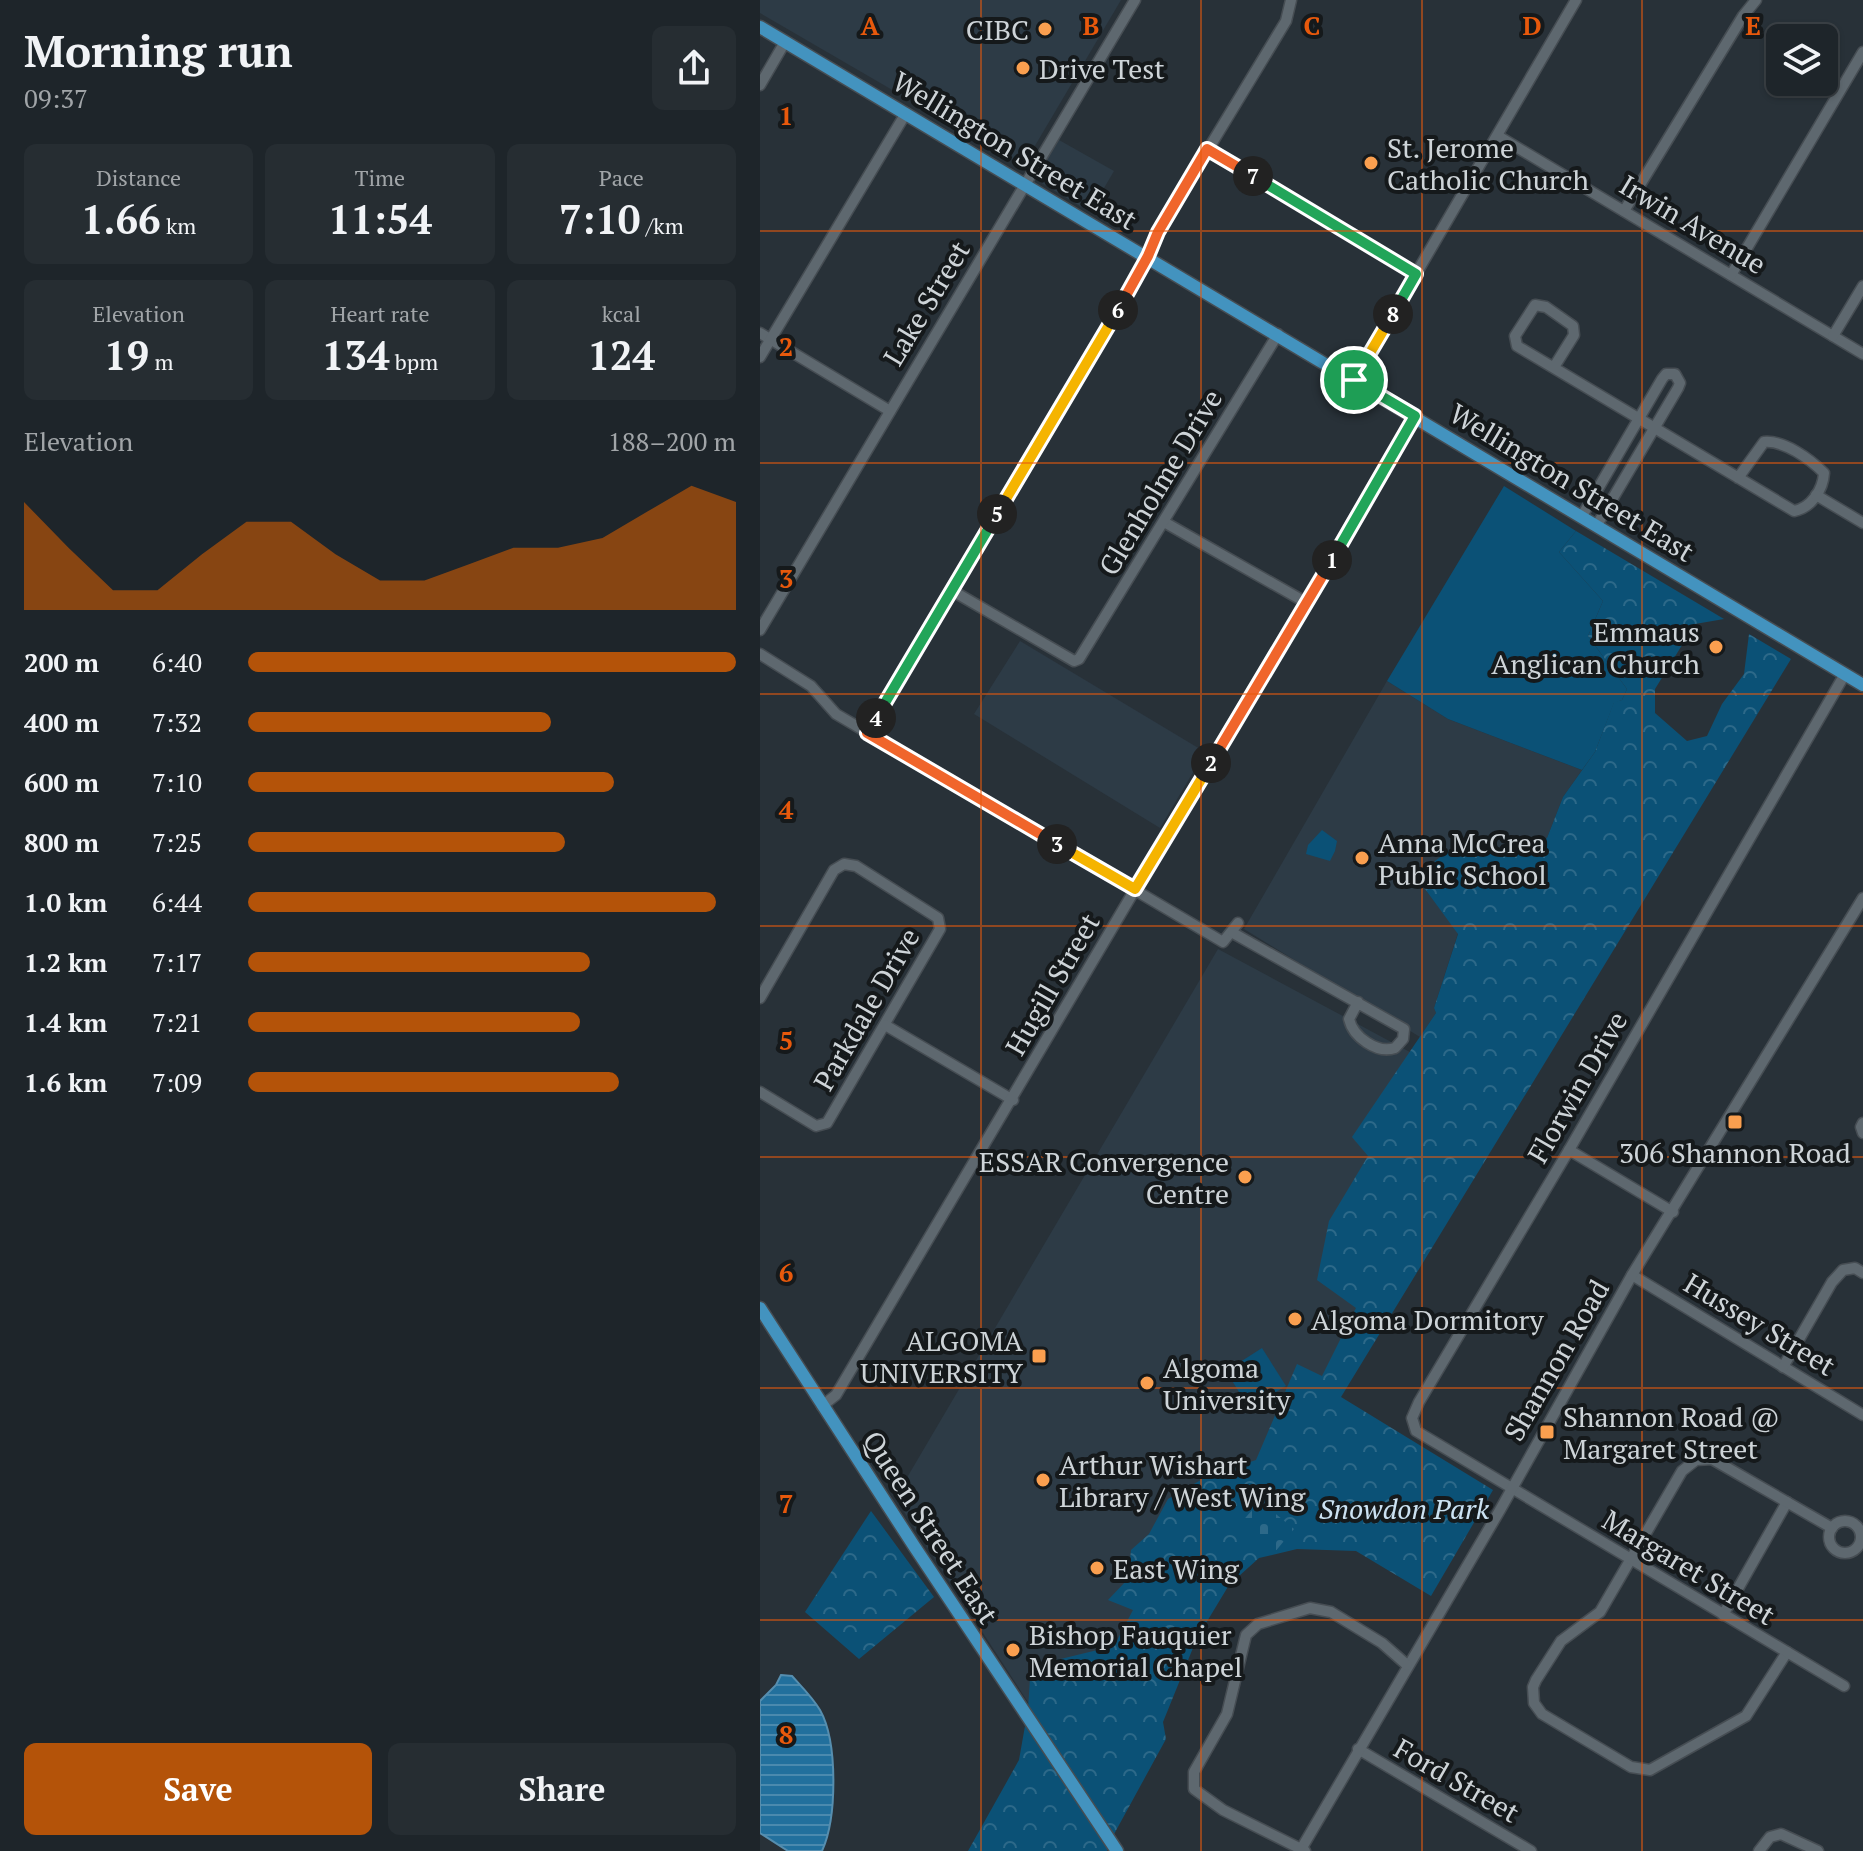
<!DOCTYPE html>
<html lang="en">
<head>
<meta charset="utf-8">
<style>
	:root { --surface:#1e252a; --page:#262d32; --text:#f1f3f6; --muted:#a1a5a8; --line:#3c4247; --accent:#b45309 }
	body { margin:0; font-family:"PT Serif",serif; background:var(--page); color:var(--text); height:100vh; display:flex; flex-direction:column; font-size:30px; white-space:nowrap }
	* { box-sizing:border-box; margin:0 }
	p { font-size:26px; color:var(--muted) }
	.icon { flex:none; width:44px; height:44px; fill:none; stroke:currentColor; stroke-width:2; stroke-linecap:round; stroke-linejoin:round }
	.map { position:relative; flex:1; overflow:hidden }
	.drawer { display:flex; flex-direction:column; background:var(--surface); width:760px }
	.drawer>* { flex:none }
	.controls { position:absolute; left:1006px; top:24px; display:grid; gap:16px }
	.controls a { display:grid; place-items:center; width:72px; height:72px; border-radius:12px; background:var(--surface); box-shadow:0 2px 6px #0004,0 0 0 2px var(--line); font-size:40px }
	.pin { position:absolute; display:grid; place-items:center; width:68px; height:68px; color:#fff; margin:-34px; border:4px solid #fff; border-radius:50%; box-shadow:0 2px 8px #0007 }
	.km { position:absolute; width:40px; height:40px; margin:-20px; border-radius:50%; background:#222; color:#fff; font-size:22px; line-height:40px; text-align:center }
	.round { display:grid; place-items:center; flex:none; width:84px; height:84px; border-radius:12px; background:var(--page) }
	.summary { display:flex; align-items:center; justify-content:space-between; height:136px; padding:0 24px }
	h1 { font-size:44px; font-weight:600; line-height:60px }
	.figures { display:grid; grid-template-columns:repeat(3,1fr); gap:12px; height:136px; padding:8px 24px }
	.figures div { display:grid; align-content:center; border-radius:12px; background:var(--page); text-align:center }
	.figures b { font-size:40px; font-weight:600 }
	.figures small { font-size:22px; font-weight:400 }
	.figures p { font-size:22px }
	.chart { height:224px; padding:16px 24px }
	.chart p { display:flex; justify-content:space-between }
	.chart svg { width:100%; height:144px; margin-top:8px; fill:var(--accent); opacity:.7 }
	.cta { display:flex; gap:16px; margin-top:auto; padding:16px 24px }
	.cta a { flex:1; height:92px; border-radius:12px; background:var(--accent); color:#fff; font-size:32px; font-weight:600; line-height:92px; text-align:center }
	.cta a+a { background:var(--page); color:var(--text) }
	ul { padding:0 24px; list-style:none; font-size:26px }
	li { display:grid; grid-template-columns:128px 96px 1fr; align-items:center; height:60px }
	li i { height:20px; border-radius:10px; background:var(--accent) }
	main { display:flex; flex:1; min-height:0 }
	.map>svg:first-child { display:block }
</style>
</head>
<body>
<main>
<section class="drawer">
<div class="summary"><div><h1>Morning run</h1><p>09:37</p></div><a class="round"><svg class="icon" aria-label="share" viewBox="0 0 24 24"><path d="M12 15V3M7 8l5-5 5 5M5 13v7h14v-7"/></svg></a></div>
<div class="figures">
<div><p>Distance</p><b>1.66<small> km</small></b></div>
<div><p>Time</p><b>11:54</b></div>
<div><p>Pace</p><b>7:10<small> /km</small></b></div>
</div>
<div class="figures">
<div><p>Elevation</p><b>19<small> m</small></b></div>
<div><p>Heart rate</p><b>134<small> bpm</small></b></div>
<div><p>kcal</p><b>124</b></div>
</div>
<div class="chart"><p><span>Elevation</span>188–200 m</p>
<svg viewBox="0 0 160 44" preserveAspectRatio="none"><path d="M0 44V11L10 25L20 38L30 38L40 27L50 17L60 17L70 27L80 35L90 35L100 30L110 25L120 25L130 22L140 14L150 6L160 11V44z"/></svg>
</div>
<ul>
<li><b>200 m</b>6:40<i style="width:100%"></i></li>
<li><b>400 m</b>7:32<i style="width:62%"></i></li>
<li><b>600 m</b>7:10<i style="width:75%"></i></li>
<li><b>800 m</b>7:25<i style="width:65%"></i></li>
<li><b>1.0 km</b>6:44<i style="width:96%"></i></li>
<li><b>1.2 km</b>7:17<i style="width:70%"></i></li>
<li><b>1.4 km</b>7:21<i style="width:68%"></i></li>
<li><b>1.6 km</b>7:09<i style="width:76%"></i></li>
</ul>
<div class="cta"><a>Save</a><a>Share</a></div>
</section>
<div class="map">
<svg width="1103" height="1851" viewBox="0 0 1103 1851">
	<defs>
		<pattern id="forest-crowns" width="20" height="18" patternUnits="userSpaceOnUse" patternTransform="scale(2)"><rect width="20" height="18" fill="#0b5176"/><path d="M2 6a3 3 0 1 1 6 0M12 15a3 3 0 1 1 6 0" fill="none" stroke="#2d6989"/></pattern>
		<pattern id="cemetery-stones" width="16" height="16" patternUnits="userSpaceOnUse" patternTransform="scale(2)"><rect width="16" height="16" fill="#0b5176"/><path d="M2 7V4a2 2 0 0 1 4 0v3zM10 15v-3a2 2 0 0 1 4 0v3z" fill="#2d6989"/></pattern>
		<pattern id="water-rules" width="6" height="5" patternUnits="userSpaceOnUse" patternTransform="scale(2)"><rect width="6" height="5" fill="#22709d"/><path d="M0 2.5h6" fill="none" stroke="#4b8aae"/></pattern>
	</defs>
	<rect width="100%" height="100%" fill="#283138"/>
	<g fill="#2d3b46">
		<path d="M0,0h361l-98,166 -263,-153z"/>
		<path d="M299,140l55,31 -24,41 -55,-33z"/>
		<path d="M260,641l185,111 -45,76 -186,-114z"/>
		<path d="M627,681l61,38 134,51 -19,27 -16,41 -31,17 -60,-10 -31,44 33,44 -24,75 2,5 -16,24 -176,-108z"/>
		<path d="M458,949l285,153 -419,686 -189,-290z"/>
	</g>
	<g fill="#0b5176">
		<path d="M744,486l72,45 -17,21 44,49 -15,35 39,53 -5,11 -8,3 -19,49 -13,18 -134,-51 -61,-38z"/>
		<path d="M562,830l15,11 -2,10 -5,10 -24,-7 2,-9z"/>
		<path d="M502,1348l24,38 -37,22 -23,-37z"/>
	</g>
	<g fill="url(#forest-crowns)">
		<path d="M816,531l148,88 -29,5 -40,65v24l32,28 20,-5 15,-32 22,-30 5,-40 42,25 -450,738 152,93 -62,106 -75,-45 -59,-2 -38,9 -30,27 -32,53 -34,84 3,17 -53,97 -6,15h-139l51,-91 9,-51 2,-31 6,-13 78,-19 19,-36 -25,-10 20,-21 3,-29 18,-16 19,-35 38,-22 50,-17 41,-96 25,12 34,-68 -39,-28 12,-59 39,-65 -16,-19 84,-124 -2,-5 24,-74 -33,-45 10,-28 21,-16 60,10 31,-17 16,-41 32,-45 19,-50 8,-2 5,-11 -39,-53 15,-35 -44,-49z"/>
		<path d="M111,1511l63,86 -75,62 -54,-47z"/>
	</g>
	<path fill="url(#cemetery-stones)" d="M500,1501l34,28 -20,24 -34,-29z"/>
	<path fill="url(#water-rules)" stroke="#568eaf" stroke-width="2" d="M21,1675l11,1c9,10 21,22 28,34 18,32 17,108 2,141h-34l-28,-18v-132l16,-16z"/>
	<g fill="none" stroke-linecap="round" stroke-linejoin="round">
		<defs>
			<g id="minor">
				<path d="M0,85l25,-43"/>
				<path d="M738,136l365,218"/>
				<path d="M447,149l209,125"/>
				<path d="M864,211l119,-195 13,-16"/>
				<path d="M971,275l132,-223"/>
				<path d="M0,333l130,78"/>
				<path d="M1073,336l30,-50"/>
				<path d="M0,357l146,-244"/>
				<path d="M794,367l20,-32 -1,-9 -27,-19 -11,-2 -20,31 2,10 277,165c17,-3 29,-21 30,-38 -14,-14 -40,-33 -60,-31l-26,36"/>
				<path d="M594,380l222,-380"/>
				<path d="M1056,495l47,28"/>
				<path d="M822,516l80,-137 4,-5h9l5,9 -2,5 -81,137"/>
				<path d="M404,522l143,81"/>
				<path d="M191,590l123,71 5,-2 199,-325"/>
				<path d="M0,630l375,-630"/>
				<path d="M0,654l51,32 25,28 387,228 15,-19"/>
				<path d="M107,733l216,-362 65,-115 10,-24 128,-211 5,-21"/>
				<path d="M473,933l171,96 -1,10 -8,9c-18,6 -42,-11 -46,-29l9,-17"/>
				<path d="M0,998l74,-128 10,-6 12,2 82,52 2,11 -113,194 -11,3 -56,-34"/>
				<path d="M125,1025l128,75"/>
				<path d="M1103,1123l-2,4 2,6"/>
				<path d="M809,1150l104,62"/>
				<path d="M872,1275l231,140"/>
				<path d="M1023,1367l49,-85 11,-12 12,-2 8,5"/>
				<path d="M62,1406l14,-11 579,-979"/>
				<circle cx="1085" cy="1537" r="16"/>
				<path d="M963,1615l64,-113"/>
				<path d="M1027,1652l-41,64 -96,54 -19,-3 -89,-53 -8,-11 -1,-16 3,-7 25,-39 39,-29 82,-141 14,-11 16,-1 120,69"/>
				<path d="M1084,1686l-428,-255 -4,-13 7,-16 150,-252 276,-476"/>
				<path d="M598,1749l173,102"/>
				<path d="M540,1851l200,-341 132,-235 231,-377"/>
				<path d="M545,1851l-82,-41 -29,-21v-17l33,-58 19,-79 12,-11 52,-16 21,4 51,31 25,22"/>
				<path d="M999,1851l11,-14 11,-3 37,17"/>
			</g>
			<g id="major">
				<path d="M0,27l1103,658"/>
				<path d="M0,1308l154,238 203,305"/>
			</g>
		</defs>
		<use href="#minor" stroke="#464d53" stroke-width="13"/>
		<use href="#major" stroke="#464d53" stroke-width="15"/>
		<use href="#minor" stroke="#5e686f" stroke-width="10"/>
		<use href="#major" stroke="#4393bf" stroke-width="12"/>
	</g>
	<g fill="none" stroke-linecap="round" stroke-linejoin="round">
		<defs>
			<path id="split-1" d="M572,560l83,-144 -61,-36"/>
			<path id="split-2" d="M451,763l121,-203"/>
			<path id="split-3" d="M297,844l78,45 76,-126"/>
			<path id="split-4" d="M116,718l-9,15 190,111"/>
			<path id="split-5" d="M116,718l121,-204"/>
			<path id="split-6" d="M237,514l121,-204"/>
			<path id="split-7" d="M358,310l30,-54 10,-24 49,-83 46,27"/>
			<path id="split-8" d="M493,176l163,98 -23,40"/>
			<path id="split-9" d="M594,380l39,-66"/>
		</defs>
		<use href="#split-1" stroke="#fff" stroke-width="16"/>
		<use href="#split-2" stroke="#fff" stroke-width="16"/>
		<use href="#split-3" stroke="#fff" stroke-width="16"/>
		<use href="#split-4" stroke="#fff" stroke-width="16"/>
		<use href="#split-5" stroke="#fff" stroke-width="16"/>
		<use href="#split-6" stroke="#fff" stroke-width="16"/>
		<use href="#split-7" stroke="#fff" stroke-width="16"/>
		<use href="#split-8" stroke="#fff" stroke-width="16"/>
		<use href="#split-9" stroke="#fff" stroke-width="16"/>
		<use href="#split-1" stroke="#22a559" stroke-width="10"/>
		<use href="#split-2" stroke="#f0652b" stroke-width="10"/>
		<use href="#split-3" stroke="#f5b400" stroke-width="10"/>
		<use href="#split-4" stroke="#f0652b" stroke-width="10"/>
		<use href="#split-5" stroke="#22a559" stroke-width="10"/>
		<use href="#split-6" stroke="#f5b400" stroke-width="10"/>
		<use href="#split-7" stroke="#f0652b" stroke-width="10"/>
		<use href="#split-8" stroke="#22a559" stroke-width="10"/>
		<use href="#split-9" stroke="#f5b400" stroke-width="10"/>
	</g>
	<path fill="none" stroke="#e8590c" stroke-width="2" stroke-opacity="0.55" d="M221,0v1851M441,0v1851M662,0v1851M882,0v1851M0,231h1103M0,463h1103M0,694h1103M0,926h1103M0,1157h1103M0,1388h1103M0,1620h1103"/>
	<g fill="#fa9f4f" stroke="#15191b" stroke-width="3">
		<circle cx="285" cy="29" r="8"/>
		<circle cx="263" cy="68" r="8"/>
		<circle cx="611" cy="163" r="8"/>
		<circle cx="956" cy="647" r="8"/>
		<circle cx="602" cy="858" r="8"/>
		<rect x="967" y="1114" width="16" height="16" rx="4"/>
		<circle cx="485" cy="1177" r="8"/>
		<circle cx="535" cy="1319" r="8"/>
		<rect x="271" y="1348" width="16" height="16" rx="4"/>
		<circle cx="387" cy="1383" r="8"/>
		<rect x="779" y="1424" width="16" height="16" rx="4"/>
		<circle cx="283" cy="1480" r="8"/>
		<circle cx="337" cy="1568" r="8"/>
		<circle cx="253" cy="1650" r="8"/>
	</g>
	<g text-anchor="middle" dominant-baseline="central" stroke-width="8" stroke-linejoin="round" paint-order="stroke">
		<g font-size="28" fill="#ced4d8" stroke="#15191b" text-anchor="start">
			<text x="269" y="29" text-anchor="end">CIBC</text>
			<text x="279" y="68">Drive Test</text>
			<text x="627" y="147">St. Jerome<tspan x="627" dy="32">Catholic Church</tspan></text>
			<text x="940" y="631" text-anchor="end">Emmaus<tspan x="940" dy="32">Anglican Church</tspan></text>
			<text x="618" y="842">Anna McCrea<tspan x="618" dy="32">Public School</tspan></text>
			<text x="975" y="1152" text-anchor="middle">306 Shannon Road</text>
			<text x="469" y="1161" text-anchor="end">ESSAR Convergence<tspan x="469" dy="32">Centre</tspan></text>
			<text x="551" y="1319">Algoma Dormitory</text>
			<text x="263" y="1340" text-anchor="end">ALGOMA<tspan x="263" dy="32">UNIVERSITY</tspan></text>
			<text x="403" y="1367">Algoma<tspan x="403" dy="32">University</tspan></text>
			<text x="803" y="1416">Shannon Road @<tspan x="803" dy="32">Margaret Street</tspan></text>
			<text x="299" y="1464">Arthur Wishart<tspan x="299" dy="32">Library / West Wing</tspan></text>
			<text x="353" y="1568">East Wing</text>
			<text x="269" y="1634">Bishop Fauquier<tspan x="269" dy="32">Memorial Chapel</tspan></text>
		</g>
		<g font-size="28" fill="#ced4d8" stroke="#15191b">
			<text transform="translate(255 150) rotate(31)">Wellington Street East</text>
			<text transform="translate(933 224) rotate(31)">Irwin Avenue</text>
			<text transform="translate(166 303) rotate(-59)">Lake Street</text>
			<text transform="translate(400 482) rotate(-59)">Glenholme Drive</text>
			<text transform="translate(812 482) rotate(31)">Wellington Street East</text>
			<text transform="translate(292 984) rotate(-60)">Hugill Street</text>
			<text transform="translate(106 1009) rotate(-60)">Parkdale Drive</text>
			<text transform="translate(817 1087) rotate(-60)">Florwin Drive</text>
			<text transform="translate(1000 1324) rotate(31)">Hussey Street</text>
			<text transform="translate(796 1360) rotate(-60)">Shannon Road</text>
			<text transform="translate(171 1527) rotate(57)">Queen Street East</text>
			<text transform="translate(929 1567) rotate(31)">Margaret Street</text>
			<text transform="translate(697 1780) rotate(30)">Ford Street</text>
		</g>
		<g font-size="28" font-style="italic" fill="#cce2f2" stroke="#15191b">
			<text x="644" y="1508">Snowdon Park</text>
		</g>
	</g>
	<g font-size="26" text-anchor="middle" font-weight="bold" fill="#e8590c" stroke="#15191b" stroke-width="8" stroke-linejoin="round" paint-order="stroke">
		<text x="110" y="35">A</text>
		<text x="331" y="35">B</text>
		<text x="552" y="35">C</text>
		<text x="772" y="35">D</text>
		<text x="993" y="35">E</text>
		<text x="26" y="125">1</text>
		<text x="26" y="356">2</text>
		<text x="26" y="588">3</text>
		<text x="26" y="819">4</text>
		<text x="26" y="1050">5</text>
		<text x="26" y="1282">6</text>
		<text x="26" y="1513">7</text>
		<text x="26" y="1744">8</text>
	</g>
</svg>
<div class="controls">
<a><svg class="icon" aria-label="layers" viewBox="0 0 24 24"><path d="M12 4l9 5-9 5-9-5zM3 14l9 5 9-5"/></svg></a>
</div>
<div class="pin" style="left:594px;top:380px;background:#1e9e55"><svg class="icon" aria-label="arrive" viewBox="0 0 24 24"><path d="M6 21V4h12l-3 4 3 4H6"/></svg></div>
<b class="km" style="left:572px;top:560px">1</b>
<b class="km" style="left:451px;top:763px">2</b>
<b class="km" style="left:297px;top:844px">3</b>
<b class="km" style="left:116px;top:718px">4</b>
<b class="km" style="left:237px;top:514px">5</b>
<b class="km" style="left:358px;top:310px">6</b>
<b class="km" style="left:493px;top:176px">7</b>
<b class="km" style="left:633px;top:314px">8</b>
</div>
</main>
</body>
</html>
